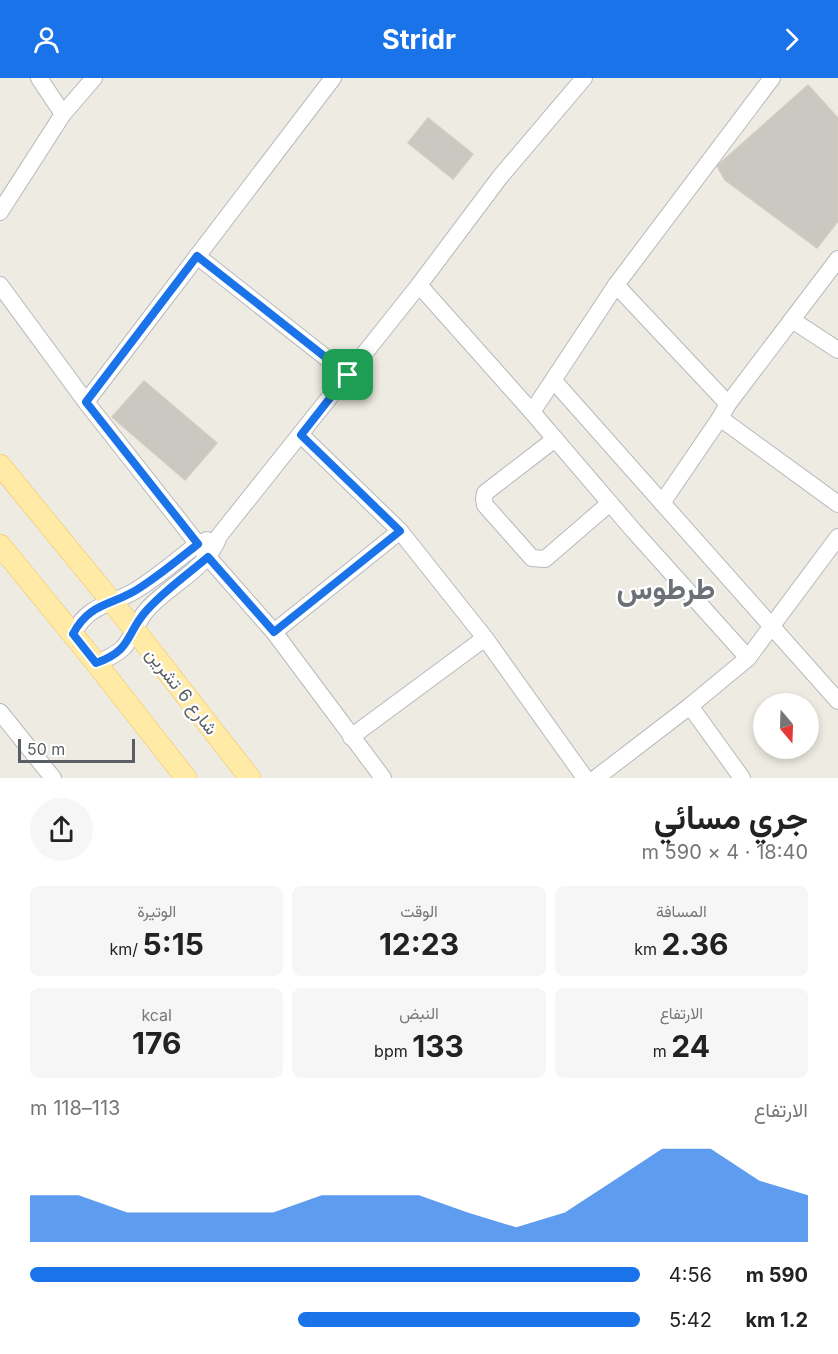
<!DOCTYPE html>
<html lang="ar">
<head>
<meta charset="utf-8">
<style>
	:root { --surface:#fff; --page:#f6f6f6; --text:#222; --muted:#767676; --accent:#1a73e8 }
	body { margin:0; font-family:Inter,Vazirmatn,sans-serif; background:var(--page); color:var(--text); direction:rtl; height:100vh; display:flex; flex-direction:column; font-size:22px; white-space:nowrap }
	* { box-sizing:border-box; margin:0 }
	p { font-size:20px; color:var(--muted) }
	.icon { flex:none; width:33px; height:33px; fill:none; stroke:currentColor; stroke-width:2; stroke-linecap:round; stroke-linejoin:round }
	.map { position:relative; height:700px; overflow:hidden; direction:ltr }
	.drawer { display:flex; flex-direction:column; background:var(--surface); flex:1 }
	.drawer>* { flex:none }
	.needle { width:39px; rotate:161deg }
	.fabs { position:absolute; left:753px; top:615px; display:grid; gap:12px }
	.fabs a { display:grid; place-items:center; width:66px; height:66px; border-radius:50%; background:var(--surface); box-shadow:0 3px 9px #0003; font-size:30px }
	.scale { position:absolute; left:18px; bottom:15px; width:117px; box-sizing:border-box; padding-left:6px; border:3px solid #5a5f63; border-top:0; font-size:16px; line-height:21px; white-space:nowrap; color:#5a5f63; -webkit-text-stroke:4px #fff; paint-order:stroke }
	.pin { position:absolute; display:grid; place-items:center; width:51px; height:51px; color:#fff; margin:-26px; border-radius:12px; box-shadow:0 3px 9px #0006 }
	.round { display:grid; place-items:center; flex:none; width:63px; height:63px; border-radius:32px; background:var(--page) }
	.headline { display:flex; align-items:center; justify-content:space-between; height:102px; padding:0 30px }
	h1 { font-size:33px; font-weight:700; line-height:45px }
	.metrics { display:grid; grid-template-columns:repeat(3,1fr); gap:9px; height:102px; padding:6px 30px }
	.metrics div { display:grid; align-content:center; border-radius:9px; background:var(--page); text-align:center }
	.metrics b { font-size:30px; font-weight:700 }
	.metrics small { font-size:16px; font-weight:400 }
	.metrics p { font-size:16px }
	.chart { height:168px; padding:12px 30px }
	.chart p { display:flex; justify-content:space-between }
	.chart svg { width:100%; height:108px; margin-top:6px; fill:var(--accent); opacity:.7 }
	ul { padding:0 30px; list-style:none; font-size:20px }
	li { display:grid; grid-template-columns:96px 72px 1fr; align-items:center; height:45px }
	li i { height:15px; border-radius:8px; background:var(--accent) }
	header { display:flex; justify-content:space-between; align-items:center; height:78px; padding:0 30px; background:var(--accent); color:#fff; font-size:27px; font-weight:700 }
	.map>svg:first-child { display:block }
</style>
</head>
<body>
<header><svg class="icon" aria-label="forward" viewBox="0 0 24 24"><path d="M9 5l7 7-7 7"/></svg>Stridr<svg class="icon" aria-label="person" viewBox="0 0 24 24"><circle cx="12" cy="8" r="4"/><path d="M4 21q1-7 8-7t8 7"/></svg></header>
<div class="map">
<svg width="838" height="700" viewBox="0 0 838 700">
	<rect width="100%" height="100%" fill="#eeebe2"/>
	<g fill="#cbc7c1" stroke="#d3ccc0" stroke-width="1.5">
		<path d="M808,7l30,33v103l-21,27 -92,-68 -8,-14z"/>
		<path d="M428,40l45,36 -20,25 -45,-36z"/>
		<path d="M144,303l73,62 -32,37 -73,-63z"/>
	</g>
	<g fill="none" stroke-linecap="round" stroke-linejoin="round">
		<defs>
			<g id="minor">
				<path d="M39,0l24,36"/>
				<path d="M0,134l63,-98 31,-36"/>
				<path d="M197,178l151,119"/>
				<path d="M0,207l86,117 122,155 66,75 109,146"/>
				<path d="M419,207l113,127 101,118 115,128"/>
				<path d="M616,207l112,119"/>
				<path d="M792,242l46,30"/>
				<path d="M554,303l284,320"/>
				<path d="M86,324l247,-324"/>
				<path d="M532,334l84,-127 156,-207"/>
				<path d="M720,340l118,86"/>
				<path d="M301,357l99,96 85,107 100,140"/>
				<path d="M555,361l-70,54 -1,6 1,6 47,53 13,1 65,-56"/>
				<path d="M662,425l58,-85 8,-14 110,-145"/>
				<path d="M274,554l126,-101"/>
				<path d="M73,556c17,-33 41,-28 68,-47 20,-13 38,-29 57,-43l9,-4"/>
				<path d="M96,585c11,-4 20,-8 28,-16 9,-11 13,-25 22,-36 21,-25 63,-43 73,-75l200,-251 81,-108 84,-99"/>
				<path d="M690,628l52,72"/>
				<path d="M0,634l53,66"/>
				<path d="M351,659l134,-99"/>
				<path d="M596,700l94,-72 58,-48 90,-121"/>
			</g>
			<g id="major">
				<path d="M0,387l134,164 116,149"/>
				<path d="M0,467l96,118 90,115"/>
			</g>
		</defs>
		<use href="#minor" stroke="#b5b9bd" stroke-width="18"/>
		<use href="#major" stroke="#f6bf53" stroke-width="22"/>
		<use href="#minor" stroke="#fff" stroke-width="16"/>
		<use href="#major" stroke="#ffeba6" stroke-width="21"/>
	</g>
	<g fill="none" stroke-linecap="round" stroke-linejoin="round">
		<defs>
			<path id="route" d="M197,178l151,119 -47,60 99,96 -126,101 -66,-75c-20,17 -43,33 -61,53 -22,24 -14,40 -51,53l-23,-29c17,-33 41,-28 68,-47 20,-13 38,-28 57,-43l-112,-142z"/>
		</defs>
		<use href="#route" stroke="#fff" stroke-width="12"/>
		<use href="#route" stroke="#1a73e8" stroke-width="8"/>
	</g>
	<g text-anchor="middle" dominant-baseline="central" stroke-width="4.5" stroke-linejoin="round" paint-order="stroke">
		<g font-size="18" fill="#5a5f63" stroke="#fff">
			<text transform="translate(182 613) rotate(52)">شارع 6 تشرين</text>
		</g>
		<g font-size="30" font-weight="bold" fill="#6b7176" stroke="#fff">
			<text x="666" y="510">طرطوس</text>
		</g>
	</g>
</svg>
<div class="fabs">
<a><svg class="needle" viewBox="-14 -14 28 28"><path d="M0-13l5 13h-10z" fill="#e53935"/><path d="M0 13l5-13h-10z" fill="#767676"/></svg></a>
</div>
<div class="scale">50 m</div>
<div class="pin" style="left:348px;top:297px;background:#1e9e55"><svg class="icon" aria-label="arrive" viewBox="0 0 24 24"><path d="M6 21V4h12l-3 4 3 4H6"/></svg></div>
</div>
<section class="drawer">
<div class="headline"><div><h1>جري مسائي</h1><p>18:40 · 4 × 590 m</p></div><a class="round"><svg class="icon" aria-label="share" viewBox="0 0 24 24"><path d="M12 15V3M7 8l5-5 5 5M5 13v7h14v-7"/></svg></a></div>
<div class="metrics">
<div><p>المسافة</p><b>2.36<small> km</small></b></div>
<div><p>الوقت</p><b>12:23</b></div>
<div><p>الوتيرة</p><b>5:15<small> /km</small></b></div>
</div>
<div class="metrics">
<div><p>الارتفاع</p><b>24<small> m</small></b></div>
<div><p>النبض</p><b>133<small> bpm</small></b></div>
<div><p>kcal</p><b>176</b></div>
</div>
<div class="chart"><p><span>الارتفاع</span>113–118 m</p>
<svg viewBox="0 0 160 44" preserveAspectRatio="none"><path d="M0 44V25L10 25L20 32L30 32L40 32L50 32L60 25L70 25L80 25L90 32L100 38L110 32L120 19L130 6L140 6L150 19L160 25V44z"/></svg>
</div>
<ul>
<li><b>590 m</b>4:56<i style="width:100%"></i></li>
<li><b>1.2 km</b>5:42<i style="width:56%"></i></li>
</ul>
</section>
</body>
</html>
